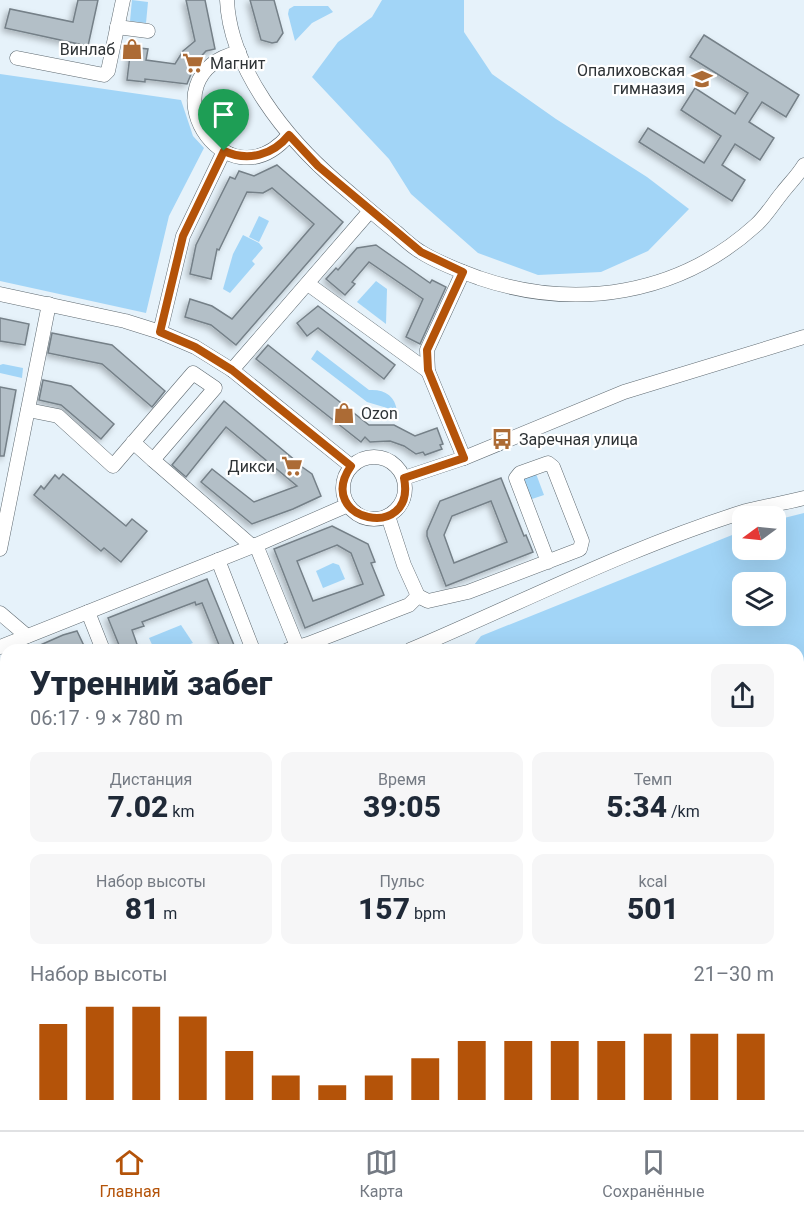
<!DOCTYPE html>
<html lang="ru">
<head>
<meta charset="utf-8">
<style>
	:root { --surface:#fff; --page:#f6f6f7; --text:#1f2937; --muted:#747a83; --line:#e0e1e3; --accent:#b45309 }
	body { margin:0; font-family:Roboto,sans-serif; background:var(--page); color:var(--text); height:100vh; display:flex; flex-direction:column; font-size:22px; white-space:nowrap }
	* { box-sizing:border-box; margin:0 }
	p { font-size:20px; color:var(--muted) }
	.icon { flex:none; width:33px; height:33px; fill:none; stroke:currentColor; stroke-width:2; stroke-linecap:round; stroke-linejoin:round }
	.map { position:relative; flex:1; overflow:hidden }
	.details { position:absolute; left:0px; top:644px; width:804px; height:488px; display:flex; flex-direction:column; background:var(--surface); border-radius:18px 18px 0 0; box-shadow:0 6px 24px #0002 }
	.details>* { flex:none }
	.needle { width:39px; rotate:255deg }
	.fabs { position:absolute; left:732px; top:506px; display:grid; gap:12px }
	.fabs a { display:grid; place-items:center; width:54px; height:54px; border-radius:12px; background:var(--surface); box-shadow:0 6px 24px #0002; font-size:30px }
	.pin { position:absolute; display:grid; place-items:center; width:51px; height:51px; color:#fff; margin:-62px -26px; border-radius:50% 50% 50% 0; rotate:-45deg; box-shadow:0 0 6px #0007 }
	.pin .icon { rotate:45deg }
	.round { display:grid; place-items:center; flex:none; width:63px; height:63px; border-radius:12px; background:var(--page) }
	.summary { display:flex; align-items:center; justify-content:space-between; height:102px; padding:0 30px }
	h1 { font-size:33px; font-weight:800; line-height:45px }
	.stats { display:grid; grid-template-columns:repeat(3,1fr); gap:9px; height:102px; padding:6px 30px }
	.stats div { display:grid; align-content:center; border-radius:12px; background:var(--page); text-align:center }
	.stats b { font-size:30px; font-weight:800 }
	.stats small { font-size:16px; font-weight:400 }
	.stats p { font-size:16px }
	.chart { height:168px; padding:12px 30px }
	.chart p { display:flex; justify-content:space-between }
	.chart svg { width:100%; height:108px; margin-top:6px; stroke:var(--accent); stroke-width:6 }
	.tabs { display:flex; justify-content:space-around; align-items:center; height:84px; border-top:2px solid var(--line); background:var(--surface); font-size:16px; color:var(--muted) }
	.tabs a { display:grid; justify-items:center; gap:3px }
	.tabs .on { color:var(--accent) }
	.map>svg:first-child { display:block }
</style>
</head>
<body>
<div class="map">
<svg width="804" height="1130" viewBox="0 0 804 1130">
	<defs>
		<filter id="shadow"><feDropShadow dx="-3" dy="3" stdDeviation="3" flood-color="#0004"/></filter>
	</defs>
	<rect width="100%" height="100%" fill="#e6f2fa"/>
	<g fill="#a2d5f7" fill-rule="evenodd">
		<path d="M132,0l16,2 -2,21 -16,-2z"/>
		<path d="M382,0h82v32l28,42 64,45 91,58 42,32 -41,42 -47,21 -63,3 -60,-22 -67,-59 -22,-35 -77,-82 26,-35 34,-25z"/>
		<path d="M294,6h34l5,6 -21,11 -17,18 -7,-27 1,-5z"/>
		<path d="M0,74l181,26 12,36 11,12 -35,68 -23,97 -146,-32z"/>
		<path d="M259,216l10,5 -10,21 -10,-5z"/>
		<path d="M243,235l16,8 4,5 -11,13 3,3 -25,29 -7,-4 10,-35z"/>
		<path d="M376,281l11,8 -1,35 -29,-22z"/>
		<path d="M317,350l52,40c16,-1 26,6 28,21l-30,-9 -56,-43z"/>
		<path d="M3,364l20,4 -1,10 -22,-5v-8z"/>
		<path d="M535,471l9,24 -15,5 -9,-23z"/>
		<path d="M804,513v617h-804v-66l6,5v56h792v-475l-327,-1 10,-13 261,-105v18h34v-29zM742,582h34v33h-34z"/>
		<path d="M333,563l6,2 6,14 -22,9 -7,-17z"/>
		<path d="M181,625l12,18 -17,6h-22l-5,-11z"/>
		<path d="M6,834v82l-6,-2v-78z"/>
	</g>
	<g fill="#b3bfc7" stroke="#758088" stroke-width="1.5" fill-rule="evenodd" filter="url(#shadow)">
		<path d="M78,0h20l-10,46 -83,-18 5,-19 63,13z"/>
		<path d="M186,0h19l10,49 -9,2 -10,11 -9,22 -42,-5v3l-18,-2 4,-33 17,2 -2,11 29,4 8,-13 12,-10z"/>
		<path d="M250,0h24l9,33 -6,9 -5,1 -11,-3z"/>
		<path d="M704,35l95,60 -13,22 -24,-15 -13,20 25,16 -14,22 -25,-16 -13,21 23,15 -13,21 -93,-59 9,-14 56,35 17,-27 -40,-26 14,-22 40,26 13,-21 -58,-36z"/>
		<path d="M277,165l66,57 -107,123 -25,-20 -26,-8 5,-18 22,7 20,13 82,-95 -42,-36 -9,5 -16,-1 -28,58 -2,-1 -6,30 -21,-5 6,-29 34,-68 5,2 4,-8 15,5z"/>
		<path d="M376,245l54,38 2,-3 14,7 -26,57 -14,-7 17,-38 -54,-37 -17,20 3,2 -10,11 -19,-16 10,-11 2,2 19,-22z"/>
		<path d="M318,306l77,59 -11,14 -66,-51 -11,8 -10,-13z"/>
		<path d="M0,318l29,6 -4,21 -25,-4z"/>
		<path d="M52,333l60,12 53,46 -13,16 -50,-43 -54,-11z"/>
		<path d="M268,345l101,80h25l21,11 22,-8 6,16 -3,1 2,4 -17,6 -2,-3 -7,2 -12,-8 -14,-5 -20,1 -5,-5 -4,5 -105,-83z"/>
		<path d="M43,380l28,6 43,38 -13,15 -40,-34 -22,-5z"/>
		<path d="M0,387l16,3 -12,66h-4z"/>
		<path d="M224,401l72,60 -1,1 17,12 9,22 -28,13 -41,15 -51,-42 11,-13 42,33 43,-16 -71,-59 -40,50 -14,-12z"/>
		<path d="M63,474l63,52 6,-7 15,12 -26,31 -17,-14 -3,3 -67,-56 7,-9 3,3 11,-14 4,4z"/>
		<path d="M501,478l23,58 2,-1 7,17 -87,34 -19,-50v-5l13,-30zM491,501l16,41 -53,21 -10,-28 8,-19z"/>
		<path d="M332,526l36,18 7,18 -4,1 13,32 -79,33 -31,-79zM337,545l14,8 12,31 -50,17 -16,-40z"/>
		<path d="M207,579l29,71h-15l-19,-47 -6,2 -1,-3 -53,20 2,4 -12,4 7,20h-18l-13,-32z"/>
		<path d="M77,631l9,19h-57l34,-15z"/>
	</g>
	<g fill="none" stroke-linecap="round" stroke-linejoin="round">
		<defs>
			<g id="minor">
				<path d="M227,0c3,69 60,139 110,182 20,17 39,34 59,50 8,7 16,15 25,20 17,11 39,19 58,26 97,33 200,17 277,-53 10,-9 17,-21 26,-32 7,-9 16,-18 22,-28"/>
				<path d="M117,27l31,4"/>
				<path d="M239,52c-97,24 -15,158 50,83"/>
				<path d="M17,58l87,17 4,-4 15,-71"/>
				<path d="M463,272l-36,78 1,21 36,87"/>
				<path d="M308,284l120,87"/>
				<path d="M0,294l125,27 35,11 35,15 37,23 119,96"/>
				<path d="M160,332l23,-96 41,-85"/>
				<path d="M232,370l138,-159"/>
				<path d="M28,410l30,6 55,50 24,-28 56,-65 22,15 -62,72 -20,-18"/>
				<circle cx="374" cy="488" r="31"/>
				<path d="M153,460l99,86"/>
				<path d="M404,478l60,-20 160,-66 180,-55"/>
				<path d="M388,516l16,49 14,31 10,5 40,-9 110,-42 2,-1 2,-8 -29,-74 -5,-4 -28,10 -4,5 32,84"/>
				<path d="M256,545l41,101"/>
				<path d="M0,549l49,-245"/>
				<path d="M218,560l35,90"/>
				<path d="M88,612l15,38"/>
				<path d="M0,613l27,23"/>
				<path d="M0,647l256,-102 92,-40"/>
				<path d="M288,650l20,-6 101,-39 9,-9"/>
				<path d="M410,650c111,-47 220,-103 336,-139 19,-5 39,-8 58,-13"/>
				<path d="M0,769l6,-3"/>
				<path d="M0,821l6,-3"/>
				<path d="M127,1125l2,5"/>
			</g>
		</defs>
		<use href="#minor" stroke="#5f6a71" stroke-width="15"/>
		<use href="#minor" stroke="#fff" stroke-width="14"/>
	</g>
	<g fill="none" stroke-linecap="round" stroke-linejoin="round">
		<defs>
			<path id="route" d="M289,135l29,31 103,86 42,20 -36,78 1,20 36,88 -60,20c13,65 -91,43 -53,-12l-119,-96 -37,-23 -35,-15 23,-96 41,-85c24,11 49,4 65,-16z"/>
		</defs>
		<use href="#route" stroke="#fff" stroke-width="12"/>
		<use href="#route" stroke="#b45309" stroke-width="8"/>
	</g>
	<defs>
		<symbol id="shop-bare" viewBox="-9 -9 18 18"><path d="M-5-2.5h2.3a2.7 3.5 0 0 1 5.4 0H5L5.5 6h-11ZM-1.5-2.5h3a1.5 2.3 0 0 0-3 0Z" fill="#ac6b35" stroke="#fff" stroke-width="2.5" paint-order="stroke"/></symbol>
		<symbol id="supermarket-bare" viewBox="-9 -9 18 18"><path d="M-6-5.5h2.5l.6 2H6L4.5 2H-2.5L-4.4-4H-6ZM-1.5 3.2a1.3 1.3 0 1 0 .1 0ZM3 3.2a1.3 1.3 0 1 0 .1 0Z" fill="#ac6b35" stroke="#fff" stroke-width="2.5" paint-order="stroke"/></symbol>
		<symbol id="school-bare" viewBox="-9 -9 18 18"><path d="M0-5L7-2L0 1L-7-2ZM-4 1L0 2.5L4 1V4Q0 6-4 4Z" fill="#ac6b35" stroke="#fff" stroke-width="2.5" paint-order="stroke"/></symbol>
		<symbol id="bus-bare" viewBox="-9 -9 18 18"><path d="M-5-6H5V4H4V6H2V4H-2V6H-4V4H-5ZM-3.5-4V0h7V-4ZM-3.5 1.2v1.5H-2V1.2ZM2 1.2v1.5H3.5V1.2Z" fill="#ac6b35" stroke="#fff" stroke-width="2.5" paint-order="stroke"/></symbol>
	</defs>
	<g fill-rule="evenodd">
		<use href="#shop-bare" x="117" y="34" width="30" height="30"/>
		<use href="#supermarket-bare" x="178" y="48" width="30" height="30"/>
		<use href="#school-bare" x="687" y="64" width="30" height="30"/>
		<use href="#shop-bare" x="329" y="398" width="30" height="30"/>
		<use href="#bus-bare" x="487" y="424" width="30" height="30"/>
		<use href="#supermarket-bare" x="277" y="451" width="30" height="30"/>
	</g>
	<g text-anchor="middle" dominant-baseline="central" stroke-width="4.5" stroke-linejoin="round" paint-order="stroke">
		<g font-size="16" fill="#2e3336" stroke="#fff" text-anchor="end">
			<text x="115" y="49">Винлаб</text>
			<text x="210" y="63" text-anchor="start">Магнит</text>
			<text x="685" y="70">Опалиховская<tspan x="685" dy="18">гимназия</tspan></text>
			<text x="361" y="413" text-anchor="start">Ozon</text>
			<text x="519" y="439" text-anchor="start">Заречная улица</text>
			<text x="275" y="466">Дикси</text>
		</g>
	</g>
</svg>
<div class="fabs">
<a><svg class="needle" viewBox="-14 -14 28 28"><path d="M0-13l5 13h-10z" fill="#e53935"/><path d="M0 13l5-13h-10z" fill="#747a83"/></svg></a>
<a><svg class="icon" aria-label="layers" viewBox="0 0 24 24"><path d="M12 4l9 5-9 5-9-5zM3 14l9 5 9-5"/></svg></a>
</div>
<div class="pin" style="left:224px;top:151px;background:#1e9e55"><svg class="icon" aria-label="arrive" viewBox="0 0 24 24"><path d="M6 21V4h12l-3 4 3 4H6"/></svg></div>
<section class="details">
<div class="summary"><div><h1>Утренний забег</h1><p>06:17 · 9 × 780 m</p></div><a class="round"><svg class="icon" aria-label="share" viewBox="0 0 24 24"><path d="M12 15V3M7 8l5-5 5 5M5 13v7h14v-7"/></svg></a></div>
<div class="stats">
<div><p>Дистанция</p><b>7.02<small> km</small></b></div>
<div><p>Время</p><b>39:05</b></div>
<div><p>Темп</p><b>5:34<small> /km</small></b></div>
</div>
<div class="stats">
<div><p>Набор высоты</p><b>81<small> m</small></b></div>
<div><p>Пульс</p><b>157<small> bpm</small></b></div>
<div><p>kcal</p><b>501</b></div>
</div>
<div class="chart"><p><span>Набор высоты</span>21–30 m</p>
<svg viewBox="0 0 160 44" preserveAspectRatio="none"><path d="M5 44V13M15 44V6M25 44V6M35 44V10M45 44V24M55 44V34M65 44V38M75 44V34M85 44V27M95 44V20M105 44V20M115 44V20M125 44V20M135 44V17M145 44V17M155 44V17"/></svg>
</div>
</section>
</div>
<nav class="tabs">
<a class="on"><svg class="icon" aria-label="home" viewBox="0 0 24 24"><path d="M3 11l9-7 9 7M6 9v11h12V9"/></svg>Главная</a>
<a><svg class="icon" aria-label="map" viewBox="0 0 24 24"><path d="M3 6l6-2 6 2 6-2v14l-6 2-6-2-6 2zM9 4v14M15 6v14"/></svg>Карта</a>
<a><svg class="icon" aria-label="saved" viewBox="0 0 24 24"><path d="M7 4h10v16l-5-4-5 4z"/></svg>Сохранённые</a>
</nav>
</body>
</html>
